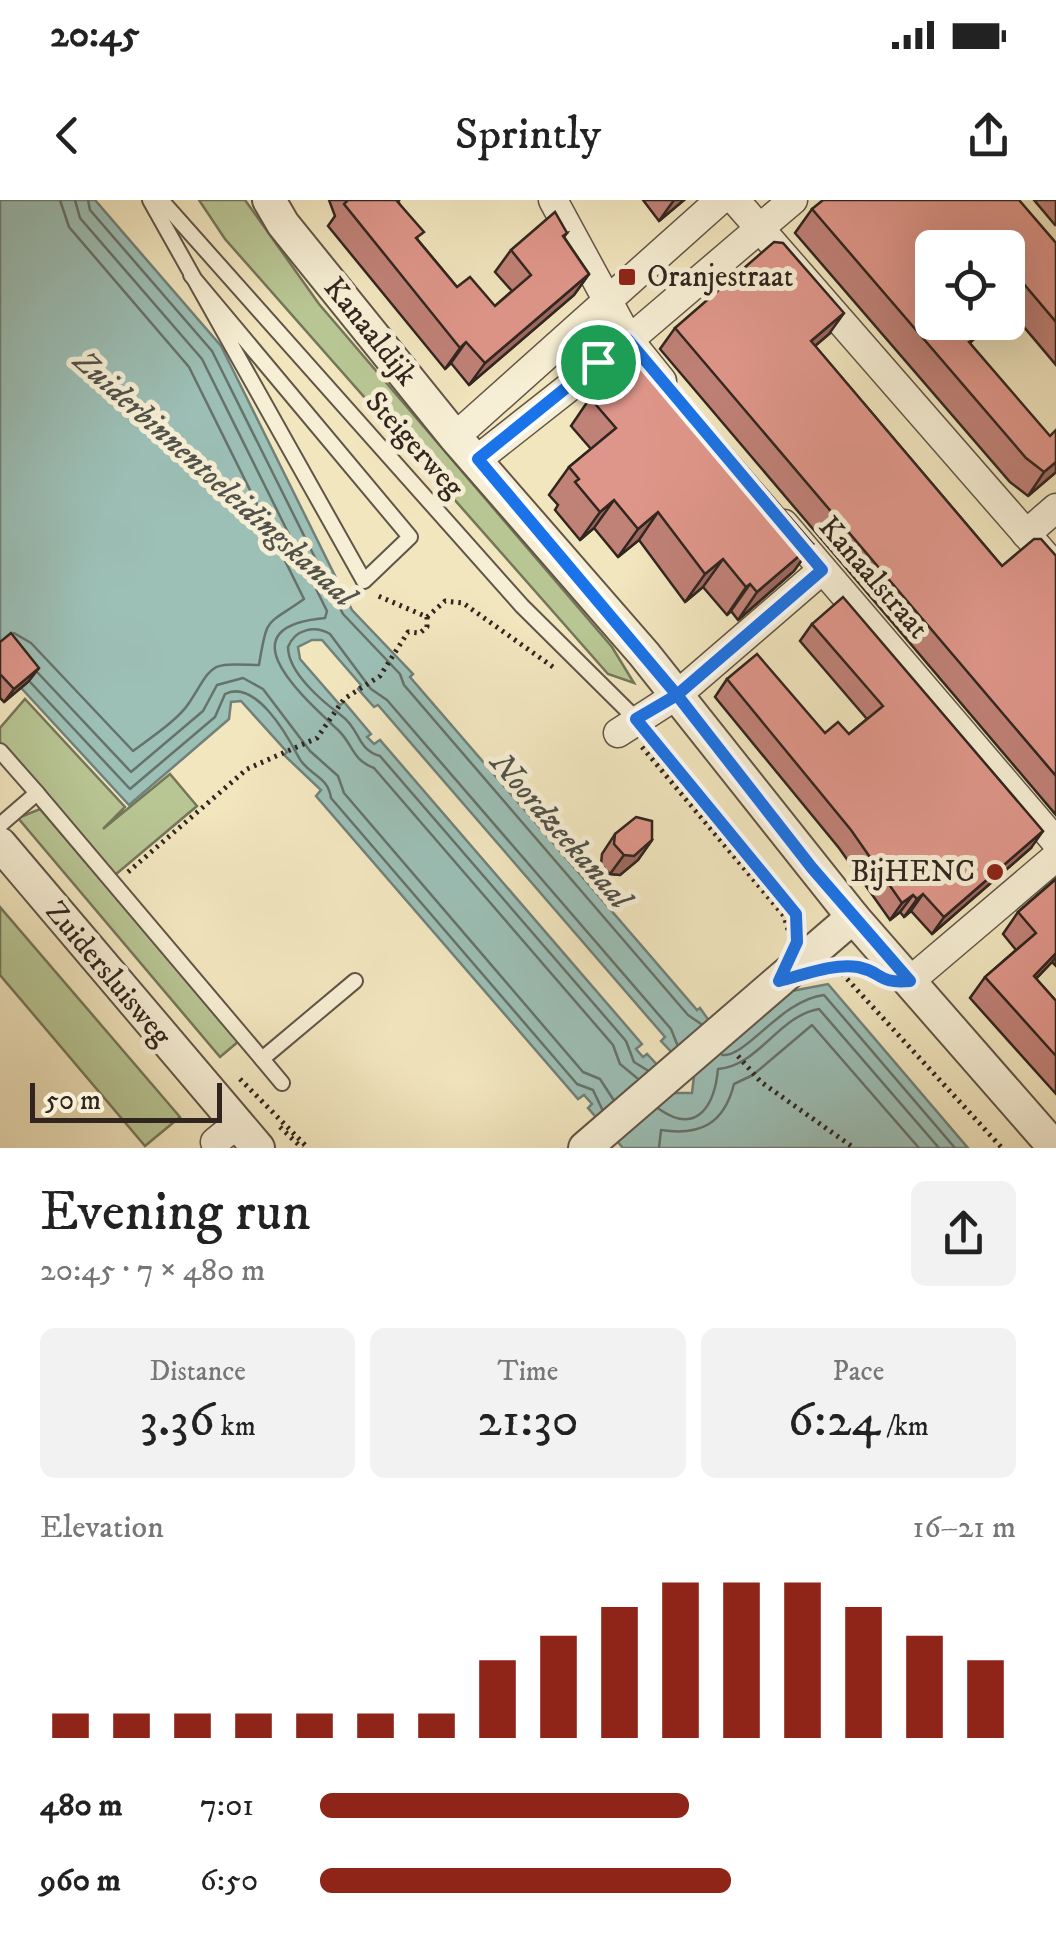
<!DOCTYPE html>
<html lang="en">
<head>
<meta charset="utf-8">
<style>
	:root { --surface:#fff; --page:#f2f2f2; --text:#222; --muted:#767676; --accent:#8f2418 }
	body { margin:0; font-family:"IM FELL DW Pica",serif; background:var(--page); color:var(--text); height:100vh; display:flex; flex-direction:column; font-size:38px; white-space:nowrap }
	* { box-sizing:border-box; margin:0 }
	p { font-size:32px; color:var(--muted) }
	.icon { flex:none; width:55px; height:55px; fill:none; stroke:currentColor; stroke-width:2; stroke-linecap:round; stroke-linejoin:round }
	.map { position:relative; height:948px; overflow:hidden }
	.sheet { display:flex; flex-direction:column; background:var(--surface); flex:1 }
	.sheet>* { flex:none }
	.controls { position:absolute; left:915px; top:30px; display:grid; gap:20px }
	.controls a { display:grid; place-items:center; width:110px; height:110px; border-radius:15px; background:var(--surface); box-shadow:0 10px 40px #0002; font-size:50px }
	.scale { position:absolute; left:30px; bottom:25px; width:192px; box-sizing:border-box; padding-left:10px; border:5px solid #31251f; border-top:0; font-size:28px; line-height:35px; white-space:nowrap; color:#31251f; -webkit-text-stroke:8px #f7efd5; paint-order:stroke }
	.pin { position:absolute; display:grid; place-items:center; width:85px; height:85px; color:#fff; margin:-42px; border:5px solid #fff; border-radius:50%; box-shadow:0 2px 10px #0007 }
	.round { display:grid; place-items:center; flex:none; width:105px; height:105px; border-radius:15px; background:var(--page) }
	.summary { display:flex; align-items:center; justify-content:space-between; height:170px; padding:0 40px }
	h1 { font-size:55px; font-weight:600; line-height:75px }
	.metrics { display:grid; grid-template-columns:repeat(3,1fr); gap:15px; height:170px; padding:10px 40px }
	.metrics div { display:grid; align-content:center; border-radius:15px; background:var(--page); text-align:center }
	.metrics b { font-size:50px; font-weight:600 }
	.metrics small { font-size:28px; font-weight:400 }
	.metrics p { font-size:28px }
	.chart { height:280px; padding:20px 40px }
	.chart p { display:flex; justify-content:space-between }
	.chart svg { width:100%; height:180px; margin-top:10px; stroke:var(--accent); stroke-width:6 }
	ul { padding:0 40px; list-style:none; font-size:32px }
	li { display:grid; grid-template-columns:160px 120px 1fr; align-items:center; height:75px }
	li i { height:25px; border-radius:12px; background:var(--accent) }
	.status { display:flex; justify-content:space-between; align-items:center; height:70px; padding:0 50px; background:var(--surface); direction:ltr }
	.status svg { height:28px; fill:currentColor }
	header { display:flex; justify-content:space-between; align-items:center; height:130px; padding:0 40px; background:var(--surface); font-size:45px; font-weight:600 }
	.map>svg:first-child { display:block }
</style>
</head>
<body>
<div class="status"><b>20:45</b><svg viewBox="0 0 49 12"><path d="M0 12V9h3v3zM5 12V6h3v6zM10 12V3h3v9zM15 12V0h3v12zM26 1h20v11H26zM47 4h2v5h-2z"/></svg></div>
<header><svg class="icon" aria-label="back" viewBox="0 0 24 24"><path d="M15 5l-7 7 7 7"/></svg>Sprintly<svg class="icon" aria-label="share" viewBox="0 0 24 24"><path d="M12 15V3M7 8l5-5 5 5M5 13v7h14v-7"/></svg></header>
<div class="map">
<svg width="1056" height="948" viewBox="0 0 1056 948">
	<rect width="100%" height="100%" fill="#f2e6bf"/>
	<filter id="stains"><feTurbulence type="fractalNoise" baseFrequency=".002" numOctaves="4"/><feColorMatrix values="0 0 0 0 .2 0 0 0 0 .09 0 0 0 0 .02 0 0 0 .5 -.17"/></filter>
	<radialGradient id="worn" r=".72"><stop offset=".6" stop-color="#630" stop-opacity="0"/><stop offset="1" stop-color="#630" stop-opacity=".3"/></radialGradient>
	<g fill="#b8c694" stroke="#74765a" stroke-width="2.5">
		<path d="M199,0h46l74,104 293,343 22,36 -26,-9 -383,-435z"/>
		<path d="M25,499l100,108 -22,22 67,-55 27,32 -82,69 -115,-132v-15z"/>
		<path d="M40,609l199,232 -19,16 -202,-239z"/>
		<path d="M0,707l180,210 -35,29 -145,-171z"/>
	</g>
	<path fill="#9cbfb6" stroke="#71817a" stroke-width="2.5" fill-rule="evenodd" d="M0,0h95l126,146 131,264 61,64 -3,3 287,333 3,-2 27,38 65,-55 36,-7 140,164h-345l-35,-40 4,-4 -8,-9 -6,4 -262,-303 5,-6 -37,-35 3,-3 -46,-51 -10,1 -2,17 -100,86 -129,-140zM312,440h10l39,45 -3,4 16,18 4,-2 287,332 -4,4 33,35 -2,17h-16l-3,-11 -26,-28 -4,3 -7,-8 6,-5 -262,-304 -6,4 -7,-7 4,-3 -27,-32 -4,3 -40,-46 -2,-12z"/>
	<g fill="none" stroke-linecap="round" stroke-linejoin="round">
		<g stroke="#66726a" stroke-width="2.5">
			<path d="M75,0l5,18 122,141 125,252 -2,7c-102,9 -23,78 13,112 15,14 14,30 36,38l239,277 7,19 17,14"/>
			<path d="M88,0l2,10 122,141 131,263 57,60 4,11 284,330 13,9"/>
			<path d="M14,433l17,10 102,108c16,-12 45,-31 56,-48 27,-42 18,-39 70,-38 8,-50 7,-39 45,-66l-115,-232 -120,-140 -9,-27"/>
			<path d="M38,473l93,99 72,-61 14,-26 26,-7 20,11 47,62 28,25 6,17 239,279 17,7 13,20"/>
			<path d="M31,483l99,106 85,-72 10,-23c30,-15 61,39 73,62 9,19 30,19 33,42l246,286 16,6 9,19"/>
			<path d="M722,855c24,3 59,-55 102,-60l131,153"/>
			<path d="M647,870l-13,-8 -8,-21 -246,-285c-23,-6 -20,-27 -38,-40 -19,-14 -54,-43 -54,-69 7,-18 27,-22 42,-13l41,55 16,11 284,329 6,15"/>
			<path d="M659,909c40,28 56,-7 59,-40 42,-4 60,-53 101,-60l120,139"/>
			<path d="M659,948l2,-18c39,6 63,-6 73,-46l19,-9 59,-50 107,123"/>
		</g>
		<defs>
			<g id="service">
				<path d="M150,0l214,381 46,-44 -219,-262"/>
				<path d="M161,0l361,406 114,113"/>
				<path d="M0,551l37,42 -37,32"/>
				<path d="M37,593l225,266 93,-78"/>
				<path d="M262,859l20,24"/>
			</g>
			<g id="minor">
				<path d="M553,0l76,140 33,41"/>
				<path d="M735,0l321,368"/>
				<path d="M455,237l265,-237"/>
				<path d="M478,259l151,-119 164,-140"/>
				<path d="M784,324l272,318"/>
				<path d="M1026,334l30,-26"/>
				<path d="M618,533l59,-38 145,-125"/>
				<path d="M910,781l146,-124"/>
				<path d="M215,942l22,-18"/>
			</g>
			<g id="tertiary">
				<path d="M269,0l14,24 172,213 189,217 209,263 202,231"/>
				<path d="M0,644l258,304"/>
				<path d="M585,948l268,-231"/>
			</g>
		</defs>
		<use href="#service" stroke="#615547" stroke-width="18"/>
		<use href="#minor" stroke="#615547" stroke-width="31"/>
		<use href="#tertiary" stroke="#615547" stroke-width="36"/>
		<g stroke="#31251f" stroke-width="5" stroke-dasharray="2.5 5" stroke-linecap="butt">
			<path d="M427,417l18,-16 18,2 90,64"/>
			<path d="M652,539l144,175 1,13"/>
			<path d="M642,547l142,169 5,17"/>
			<path d="M128,672l119,-103 70,-31 27,-39 36,-23 28,-44 12,1 7,-6v-10l-51,-22"/>
			<path d="M837,768l165,180"/>
			<path d="M738,856l23,26 93,66"/>
			<path d="M240,879l68,69"/>
			<path d="M280,927l22,21"/>
		</g>
		<use href="#service" stroke="#f7efd5" stroke-width="14"/>
		<use href="#minor" stroke="#f7efd5" stroke-width="28"/>
		<use href="#tertiary" stroke="#f7efd5" stroke-width="32"/>
	</g>
	<g fill="#c08177" stroke="#31251f" stroke-width="2.5">
		<path d="M329,0h71l-2,1 20,39 39,47 38,19 17,-15 -17,-19 16,-22 56,-17 -3,4 25,37 -15,21 -105,90 -18,-22 -6,6 -117,-143 7,-10z"/>
		<path d="M643,0h41l-25,21z"/>
		<path d="M1034,0h22v24l-1,1z"/>
		<path d="M812,9l244,34v122l-48,-57v-60l-76,74h56l-16,15 2,2 -4,4 86,129 -28,24 -18,-14 -215,-249z"/>
		<path d="M675,128l154,6 -14,12 187,220 54,-10v259l-396,-466z"/>
		<path d="M590,198l223,146 -19,27 -56,49 -7,-9 -4,4 -24,-28 -18,15 -46,-62 -21,17 -24,-29 -14,12 -25,-30 3,-5 -9,-10 20,-28 22,-18 -20,-23z"/>
		<path d="M812,424l219,224 -99,86 -21,-23 -7,6 -4,-5 -10,8 -51,-72 -124,-151 12,-18 98,54 24,1 18,-15 -67,-78z"/>
		<path d="M0,442l29,39 -25,21 -4,-4z"/>
		<path d="M615,634l37,6 -14,20 -18,15 -10,-1 -9,-10 1,-10z"/>
		<path d="M1056,679v87l-4,-4 -16,17 20,22v93l-86,-96 15,-21 31,-27 -13,-16 15,-22z"/>
	</g>
	<g fill="#9c6961" stroke="#31251f" stroke-width="2.5">
		<path d="M674,0h10l-25,21z"/>
		<path d="M589,74l-15,21 -105,90 16,-22z"/>
		<path d="M1023,83l-15,22v-9z"/>
		<path d="M844,113l-15,21 -33,28 15,-21z"/>
		<path d="M978,122h10l-37,33 16,-24z"/>
		<path d="M466,142l-15,21 -6,6 15,-21z"/>
		<path d="M1056,262v10l-28,24 16,-24z"/>
		<path d="M614,300l-20,28 -14,12 20,-28z"/>
		<path d="M658,312l-19,28 -21,17 20,-28z"/>
		<path d="M813,344l-19,27 -56,49 19,-28z"/>
		<path d="M723,359l-20,28 -18,15 20,-28z"/>
		<path d="M750,384l-19,27 -4,4 19,-28z"/>
		<path d="M39,468l-10,13 -25,21 10,-13z"/>
		<path d="M1043,631l-12,17 -99,86 12,-17z"/>
		<path d="M652,640l-14,20 -18,15 -10,-1 14,-19z"/>
		<path d="M923,694l-12,17 -7,6 13,-18z"/>
		<path d="M913,695l-13,17 -10,8 12,-17z"/>
		<path d="M1056,753v4l-4,5 -34,35 16,-21z"/>
	</g>
	<g fill="#df968a" stroke="#31251f" stroke-width="2.5">
		<path d="M348,0h48l28,32 -8,6 41,49 13,-10 25,29 36,-31 -20,-25 44,-38 12,21 -4,3 26,38 -104,89 -19,-21 -6,6 -116,-144z"/>
		<path d="M823,0h196l37,43v79l-33,-39 -15,13v-48h-76v74h46l-11,9 7,8 -5,3 81,94 6,-6v32l-12,10 -18,-14 -214,-249z"/>
		<path d="M774,42l9,1 61,70 -33,28 191,225 32,-27h7l15,17v220l-381,-448z"/>
		<path d="M646,150l167,194 -56,48 -7,-8 -4,3 -23,-28 -18,15 -47,-62 -20,17 -24,-29 -14,12 -25,-30 4,-3 -10,-12 47,-39 -26,-30z"/>
		<path d="M843,397l200,234 -99,86 -21,-23 -6,5 -4,-4 -11,8 -51,-73 -124,-151 30,-25 68,79 13,-11 11,12 34,-28 -71,-82z"/>
		<path d="M11,433l28,35 -25,21 -14,-15v-32z"/>
		<path d="M636,617l16,4v19l-18,16 -10,-1 -10,-11 1,-10z"/>
		<path d="M1056,679v74l-22,23 22,25v55l-71,-79 51,-44 -18,-21z"/>
	</g>
	<g fill="none" stroke-linecap="round" stroke-linejoin="round">
		<defs>
			<path id="route" d="M598,162l-120,97 199,236 -41,24 160,195 1,28 -18,39c25,-6 54,-18 79,-14 25,5 19,17 52,14l-98,-113 -135,-173 145,-125 -194,-230 -30,22"/>
		</defs>
		<use href="#route" stroke="#fff" stroke-width="20"/>
		<use href="#route" stroke="#1a73e8" stroke-width="12"/>
	</g>
	<g fill="#8f2418" stroke="#f7efd5" stroke-width="4">
		<rect x="617" y="67" width="20" height="20" rx="5"/>
		<circle cx="995" cy="672" r="10"/>
	</g>
	<g text-anchor="middle" dominant-baseline="central" stroke-width="10" stroke-linejoin="round" paint-order="stroke">
		<g font-size="30" fill="#31251f" stroke="#f7efd5" text-anchor="start">
			<text x="647" y="77">Oranjestraat</text>
			<text x="975" y="672" text-anchor="end">BijHENC</text>
		</g>
		<g font-size="30" fill="#31251f" stroke="#f7efd5">
			<text transform="translate(370 132) rotate(51)">Kanaaldijk</text>
			<text transform="translate(414 245) rotate(48)">Steigerweg</text>
			<text transform="translate(873 378) rotate(49)">Kanaalstraat</text>
			<text transform="translate(108 774) rotate(50)">Zuidersluisweg</text>
		</g>
		<g font-size="32" font-style="italic" fill="#51534c" stroke="#f7efd5">
			<text transform="translate(214 279) rotate(42)">Zuiderbinnentoeleidingskanaal</text>
			<text transform="translate(560 631) rotate(49)">Noordzeekanaal</text>
		</g>
	</g>
	<rect width="100%" height="100%" filter="url(#stains)"/>
	<rect width="100%" height="100%" fill="url(#worn)"/>
</svg>
<div class="controls">
<a><svg class="icon" aria-label="locate" viewBox="0 0 24 24"><circle cx="12" cy="12" r="6"/><path d="M12 2v4M12 18v4M2 12h4M18 12h4"/></svg></a>
</div>
<div class="scale">50 m</div>
<div class="pin" style="left:598px;top:162px;background:#1e9e55"><svg class="icon" aria-label="arrive" viewBox="0 0 24 24"><path d="M6 21V4h12l-3 4 3 4H6"/></svg></div>
</div>
<section class="sheet">
<div class="summary"><div><h1>Evening run</h1><p>20:45 · 7 × 480 m</p></div><a class="round"><svg class="icon" aria-label="share" viewBox="0 0 24 24"><path d="M12 15V3M7 8l5-5 5 5M5 13v7h14v-7"/></svg></a></div>
<div class="metrics">
<div><p>Distance</p><b>3.36<small> km</small></b></div>
<div><p>Time</p><b>21:30</b></div>
<div><p>Pace</p><b>6:24<small> /km</small></b></div>
</div>
<div class="chart"><p><span>Elevation</span>16–21 m</p>
<svg viewBox="0 0 160 44" preserveAspectRatio="none"><path d="M5 44V38M15 44V38M25 44V38M35 44V38M45 44V38M55 44V38M65 44V38M75 44V25M85 44V19M95 44V12M105 44V6M115 44V6M125 44V6M135 44V12M145 44V19M155 44V25"/></svg>
</div>
<ul>
<li><b>480 m</b>7:01<i style="width:53%"></i></li>
<li><b>960 m</b>6:50<i style="width:59%"></i></li>
</ul>
</section>
</body>
</html>
